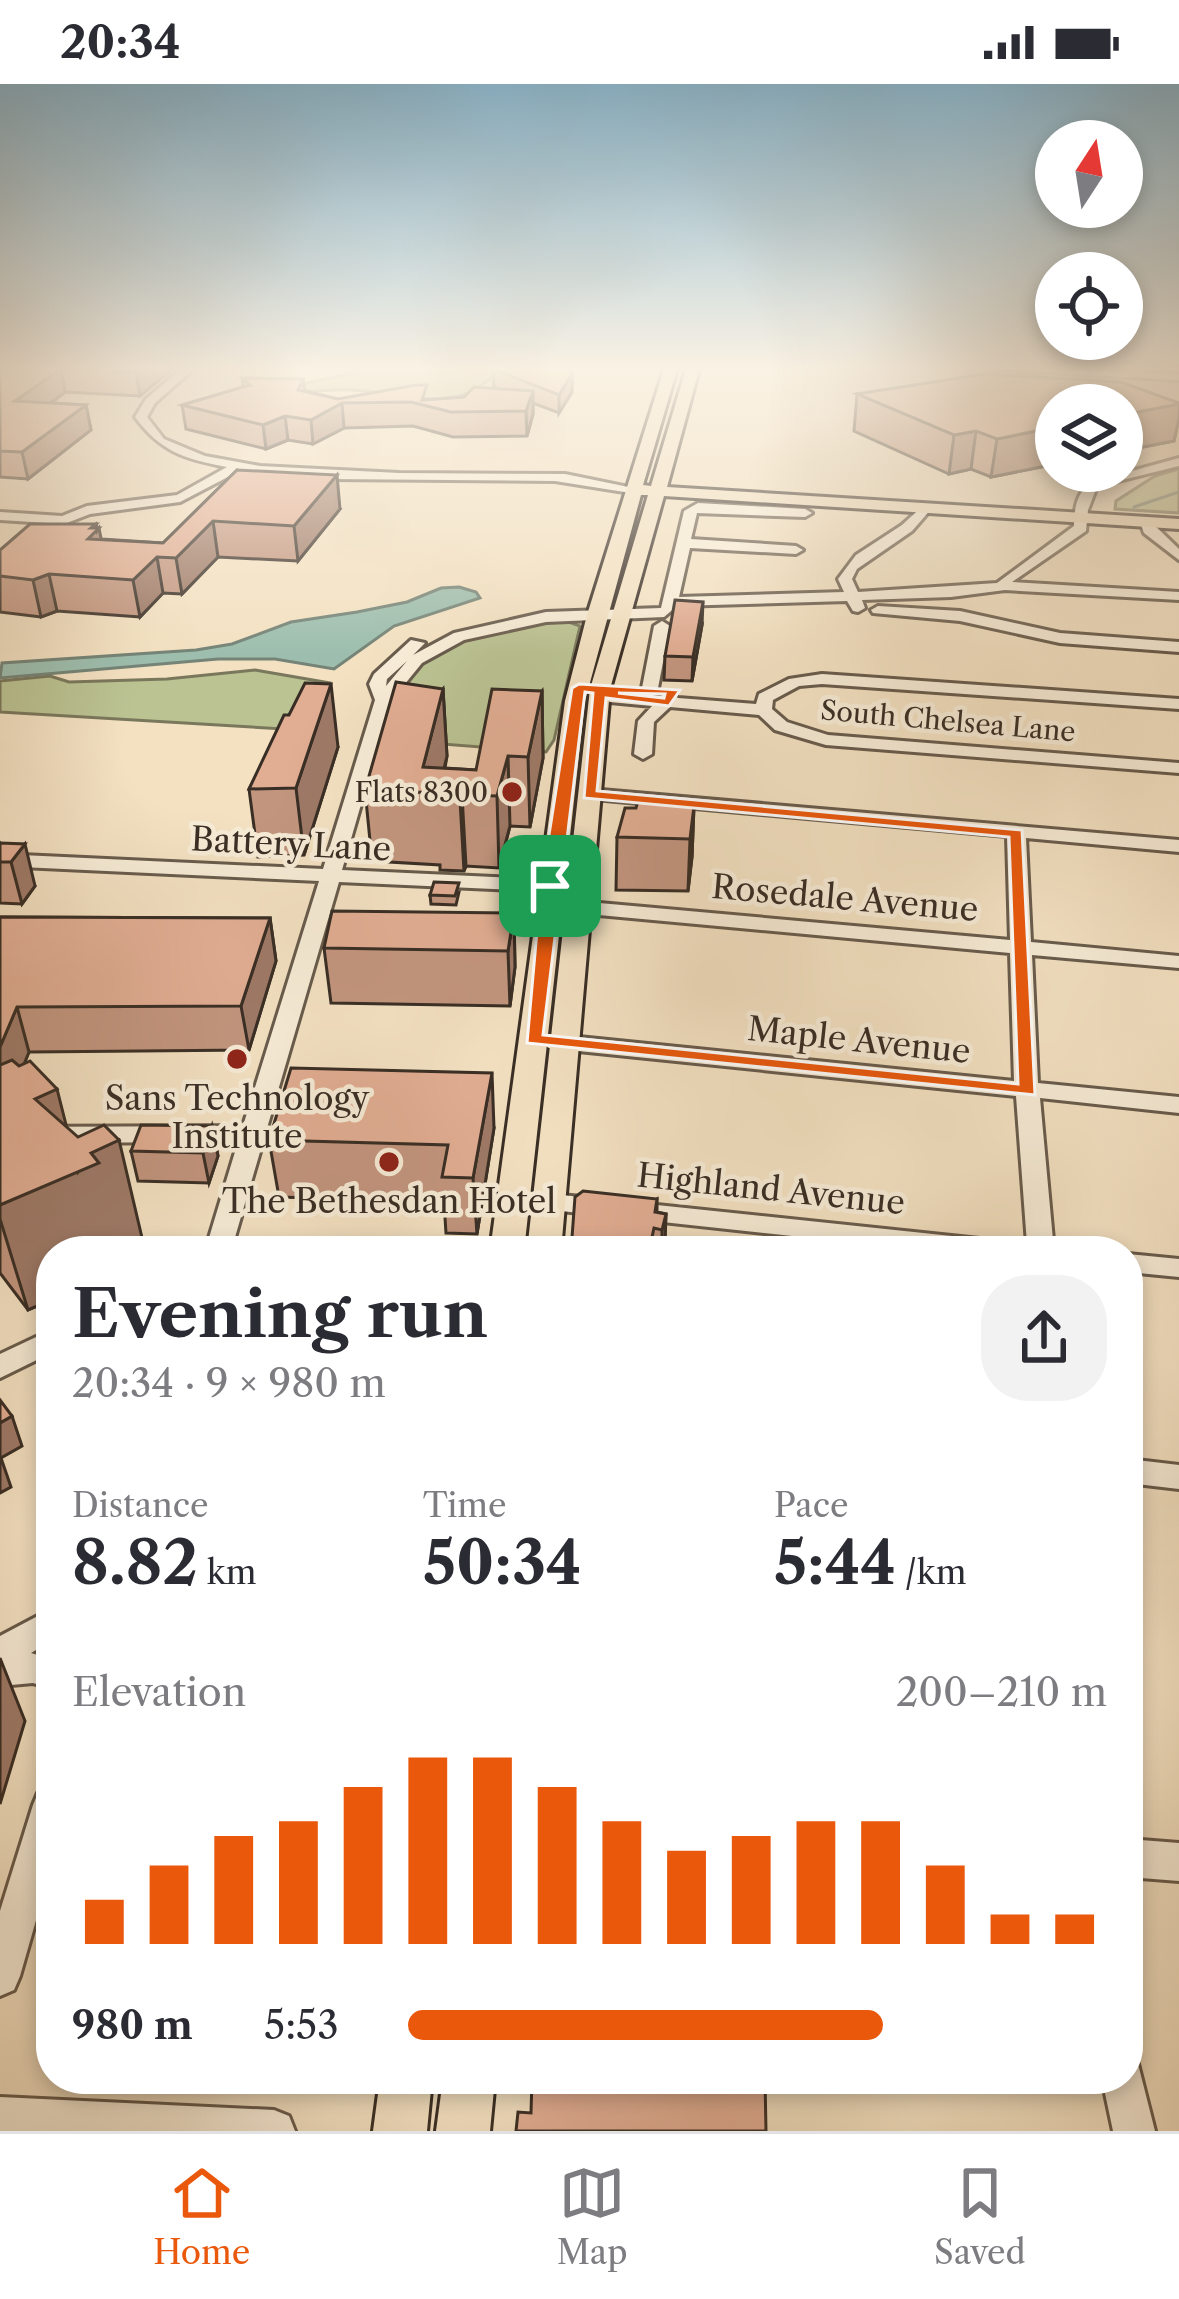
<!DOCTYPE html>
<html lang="en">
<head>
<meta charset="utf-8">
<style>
	:root { --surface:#fff; --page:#f2f2f3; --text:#2b2b33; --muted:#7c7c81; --line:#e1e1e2; --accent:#ea580c }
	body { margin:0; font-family:"Libre Caslon Text",serif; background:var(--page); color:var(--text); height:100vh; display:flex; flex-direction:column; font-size:45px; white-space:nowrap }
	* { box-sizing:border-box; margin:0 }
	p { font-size:39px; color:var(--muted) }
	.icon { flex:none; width:66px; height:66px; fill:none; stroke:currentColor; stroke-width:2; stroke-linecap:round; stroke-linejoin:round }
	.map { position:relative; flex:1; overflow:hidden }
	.sheet { position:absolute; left:36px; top:1152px; width:1107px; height:858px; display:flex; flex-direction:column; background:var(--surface); border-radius:48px; box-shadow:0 6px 18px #0003 }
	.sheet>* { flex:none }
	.needle { width:78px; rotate:12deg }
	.fabs { position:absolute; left:1035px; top:36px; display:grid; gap:24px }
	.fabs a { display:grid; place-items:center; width:108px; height:108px; border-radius:50%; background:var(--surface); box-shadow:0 6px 18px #0003; font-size:60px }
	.pin { position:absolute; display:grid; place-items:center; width:102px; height:102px; color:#fff; margin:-51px; border-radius:24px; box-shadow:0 6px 18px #0006 }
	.round { display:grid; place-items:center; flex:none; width:126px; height:126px; border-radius:48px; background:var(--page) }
	.headline { display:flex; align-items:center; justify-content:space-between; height:204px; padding:0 36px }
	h1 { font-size:66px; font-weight:700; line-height:90px }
	.figures { display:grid; grid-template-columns:repeat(3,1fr); gap:18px; height:204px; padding:12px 36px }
	.figures div { display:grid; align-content:center }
	.figures b { font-size:60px; font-weight:700 }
	.figures small { font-size:33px; font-weight:400 }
	.figures p { font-size:33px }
	.chart { height:336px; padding:24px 36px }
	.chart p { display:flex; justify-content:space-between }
	.chart svg { width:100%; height:216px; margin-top:12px; stroke:var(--accent); stroke-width:6 }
	ul { padding:0 36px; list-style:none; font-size:39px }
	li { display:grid; grid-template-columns:192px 144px 1fr; align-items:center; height:90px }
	li i { height:30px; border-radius:15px; background:var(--accent) }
	.status { display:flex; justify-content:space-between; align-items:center; height:84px; padding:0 60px; background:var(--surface); direction:ltr }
	.status svg { height:33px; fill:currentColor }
	.tabs { display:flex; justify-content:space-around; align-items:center; height:168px; border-top:3px solid var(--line); background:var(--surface); font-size:33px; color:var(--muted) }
	.tabs a { display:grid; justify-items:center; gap:6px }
	.tabs .current { color:var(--accent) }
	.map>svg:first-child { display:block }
</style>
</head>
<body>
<div class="status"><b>20:34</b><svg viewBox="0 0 49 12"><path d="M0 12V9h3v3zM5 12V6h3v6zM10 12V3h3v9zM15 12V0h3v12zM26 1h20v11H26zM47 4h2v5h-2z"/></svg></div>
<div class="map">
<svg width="1179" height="2047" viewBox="0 0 1179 2047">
	<rect width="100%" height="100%" fill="#f3e1c2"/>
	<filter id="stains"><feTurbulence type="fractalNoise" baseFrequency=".00167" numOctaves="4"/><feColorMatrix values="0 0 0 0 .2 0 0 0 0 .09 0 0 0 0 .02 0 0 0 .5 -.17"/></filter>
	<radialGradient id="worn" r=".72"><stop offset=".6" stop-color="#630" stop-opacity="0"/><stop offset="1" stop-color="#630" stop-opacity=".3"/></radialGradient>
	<g fill="#bbc393" stroke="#7a785c" stroke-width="3">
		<path d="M386,282h106l5,5c-38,47 -95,21 -146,19 -17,-1 -33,2 -49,1l-5,-6z"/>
		<path d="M1179,385v44l-64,-4 1,-8 39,-25z"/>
		<path d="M566,537l14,5 -26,114 -8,12 -156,-12c6,-21 10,-54 24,-71 34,-39 105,-43 152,-48z"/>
		<path d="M255,586l75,13 -13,48 -317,-19v-31l50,-5 19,6 98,-3z"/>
	</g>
	<path fill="#9dbeae" stroke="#758477" stroke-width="3" d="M459,503l17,5 4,6 -86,28 -60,43 -59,-10h-57l-218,19 2,-15 194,-13 36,-6 59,-22 66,-10 50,-10 34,-14z"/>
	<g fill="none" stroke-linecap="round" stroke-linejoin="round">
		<path stroke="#758477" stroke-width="3" d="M1134,423l45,-15"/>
		<defs>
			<g id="minor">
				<path d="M185,282h12l-42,37 -8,14 17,22 41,17 55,10 139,7 166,1 78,16 -6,4 -82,-13 -227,-2 -87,-9 -61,32 -90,12 -26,10 -64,-4v-8l62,4 25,-10 90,-11 50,-28c-42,-8 -66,-15 -92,-50l11,-18z"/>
				<path d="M983,282l196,8v6l-191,-11z"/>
				<path d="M1179,374v8l-81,20 -6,-4z"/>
				<path d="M1090,401l6,4 -8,21 -2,21 -74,51 167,10v8l-174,-10 -54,7 -89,3 3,8 -7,4 -5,-1 -6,-10 -170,5 -13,11 -118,5 -82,18 -42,23 -31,38 -49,169 236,11 10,6 -10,6 -239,-11 -108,369h-26l33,-109 -238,1v-16l243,-1 76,-245 -319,-15v-12l323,15 52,-169 -6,-16 5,-10 37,-34 14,3 -12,12 41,-22 92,-21 115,-4 23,-97 14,-8 107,6 7,4 -7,4 -108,-4 -6,26 105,7 7,4 -7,4 -106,-6 -11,49 165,-5 -6,-13 18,-24 46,-30 23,-21 7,4 -20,23 -55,38 -5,10 6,13 139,-9 77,-57c0,-14 2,-34 16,-41zM407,577l-21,25 1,-7z"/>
				<path d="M1147,434l32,31v11l-35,-27 -4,-11z"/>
				<path d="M878,522l82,5 100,22 119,9v10l-119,-9 -100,-22 -87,-8 -2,-3z"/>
				<path d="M662,537l8,5 -12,62 -8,5 -8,-5 12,-62z"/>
				<path d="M822,590l357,25v10l-357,-25 -23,2 -26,14 -1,9 15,13 41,13 351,28v10l-353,-28 -51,-15 -16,-15 -89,-8 -16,15 -2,32 -9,5 -9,-5 4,-33 14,-15 -42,-4 -18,-13 8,-5c22,8 47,18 70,9l8,5 78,6 3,-10 30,-15z"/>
				<path d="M589,705l590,51v12l-153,-14 5,104 148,14v12l-147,-13 6,128 141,14v16l-139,-15 14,153h-123l-426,-46 -4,-6 13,-9 513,54 -11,-148 -467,-48 -11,-7 11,-7 465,47 -4,-128 -433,-40 -10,-6 10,-6 433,39 -3,-104 -424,-38 -3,-4z"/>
				<path d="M1128,1170l51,5v18l-51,-5z"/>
				<path d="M51,1246v23l-51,25v-24z"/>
				<path d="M1128,1375l51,6v24l-51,-6z"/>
				<path d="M51,1525v32l-20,12 20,6v30l-18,-6 -33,3v-50z"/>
				<path d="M51,1703v81l-31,108 -6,14 -14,6v-85l33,-106 5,-12z"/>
				<path d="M1128,1755l51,4v38l-51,-4z"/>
				<path d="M1128,1976l10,4 17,67h-42l-11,-52h26z"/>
				<path d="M0,2013l274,13 15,6 6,15h-295z"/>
			</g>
			<g id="major">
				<path d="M665,282h13l-35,119 8,1 36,-120h13l-33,121 512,32v10l-515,-33 -54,193 -49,562h-34l63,-562 58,-194h-7l-56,206 -61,550h-34l75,-550 22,-86z"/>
				<path d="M380,1995h52l-5,52h-54z"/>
				<path d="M443,1995h52l-5,52h-54z"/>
			</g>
		</defs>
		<use href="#minor" stroke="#685b4c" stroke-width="6"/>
		<use href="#major" stroke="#392e25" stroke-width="6"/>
		<use href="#minor" fill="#f7ecd7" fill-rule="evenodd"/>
		<use href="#major" fill="#f3e1c2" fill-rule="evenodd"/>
	</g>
	<g fill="#c2957e" stroke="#392e25" stroke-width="3">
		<path d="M176,282l-36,30 -75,-4 -14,11 35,2 5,25 -63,49 -28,-2v-110z"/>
		<path d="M493,285l79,5v18l-13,21 -26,-10v11l-6,22 -74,1 -40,-11 -69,2 -31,16 -25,-4 -22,9 -80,-20 -4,-24 61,-18 -1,-9 61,1 2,12 33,8 90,1 36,-3 35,-8 -5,-2z"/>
		<path d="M857,310l322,9v15l-5,23 -183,36 -20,-8 -22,5 -95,-43z"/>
		<path d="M237,386l103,39 -42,52 -80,-4 -36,37 -19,-1 -23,24 -83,-6 -16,6 -41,-5v-62l96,-26 5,15 62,4z"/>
		<path d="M702,541l-10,56 -28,-1 1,-24z"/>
		<path d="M443,605l4,67 -2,12 31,2 66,-79 1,67 -13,69 -20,-1 -11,42 -33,-2 -2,5 -24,-1v-5l-68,-4 -7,-71z"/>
		<path d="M289,631l49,32 -34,108 -46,2 -9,-68z"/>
		<path d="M694,722l-2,51 -4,34 -72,-1 1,-53 19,-29z"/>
		<path d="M0,759l35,43 -13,18 -22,-1z"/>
		<path d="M459,808l-3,13 -25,-1 -1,-9z"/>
		<path d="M514,829l1,54 -5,39 -179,-3 -7,-55z"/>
		<path d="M0,833l270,1 6,43 -27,89 -220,2 -5,12 119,178 -92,9v49l-23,10 -28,-37z"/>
		<path d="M212,1042l6,30 -9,27 -71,-2 -7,-30z"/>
		<path d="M494,1044l-17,106 -31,-1 -2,-31 -165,-5 -10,-57z"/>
		<path d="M657,1115v13l9,2 -2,37h-93z"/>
	</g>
	<g fill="#9e7967" stroke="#392e25" stroke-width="3">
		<path d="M143,282h33l-36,30 -4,-24z"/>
		<path d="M61,285l4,23 -45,34 -5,-25z"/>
		<path d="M572,290v18l-13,21v-18z"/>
		<path d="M533,307v23l-6,22 -1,-25z"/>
		<path d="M342,319l2,25 -31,16 -2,-24z"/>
		<path d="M1179,320v14l-5,23 -52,10v-36z"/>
		<path d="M86,321l5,25 -63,49 -6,-27z"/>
		<path d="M285,332l3,24 -22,9 -3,-24z"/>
		<path d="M1056,343v37l-65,13 6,-38z"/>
		<path d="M976,347l-5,38 -22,5 5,-39z"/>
		<path d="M337,391l3,34 -42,52 -4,-35z"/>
		<path d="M213,437l5,36 -36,37 -6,-36z"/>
		<path d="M96,440l1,7 2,-3 7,36 -18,-25 3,-11z"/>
		<path d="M157,473l6,36 -23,24 -7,-37z"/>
		<path d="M49,490l8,37 -16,6 -8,-37z"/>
		<path d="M703,518l-1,23 -10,56 1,-24z"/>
		<path d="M331,600l7,63 -34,108 -8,-67z"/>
		<path d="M443,605l4,67 -10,42v-5l-14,-26z"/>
		<path d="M542,607l1,67 -13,69 -2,-70z"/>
		<path d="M508,672l2,70 -11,42 -2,-72z"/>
		<path d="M462,711l4,71 -2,5 -4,-71z"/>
		<path d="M694,722l-2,51 -4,34 2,-52z"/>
		<path d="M25,760l10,42 -13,18 -11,-42z"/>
		<path d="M514,829l1,54 -5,39 -2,-55z"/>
		<path d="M270,834l6,43 -27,89 -8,-44z"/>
		<path d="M17,923l12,45 -26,64 -3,-10v-59z"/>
		<path d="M492,989l2,55 -17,106 -4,-56z"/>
		<path d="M57,1005l21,83 13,-19 28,-13 24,102 -17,9h-75v49l-23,10 -28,-91v-14l35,-106z"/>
		<path d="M212,1042l6,30 -9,27 -6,-30z"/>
		<path d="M666,1130l-1,31 -1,6h-2v-21z"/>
		<path d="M12,1332l10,30 -21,12 10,29 -11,6v-70z"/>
		<path d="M0,1574l25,63 -25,83z"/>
	</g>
	<g fill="#e1ad93" stroke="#392e25" stroke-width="3">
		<path d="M0,282h143l-7,6 -75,-3 -46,32 71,4 -64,47 -22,-1z"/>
		<path d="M498,282h71l3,8 -13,21 -66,-26z"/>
		<path d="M984,290l137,8 58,21v1l-57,11v-10h-66v22l-59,12 -21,-8 -22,4 -97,-41z"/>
		<path d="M242,294l61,1 -5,11 40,9 78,-14h11l-5,15 42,-3 10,-10 59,4 -7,20 -75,1 -40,-10 -69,1 -31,17 -26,-4 -22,9 -81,-20 68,-20z"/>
		<path d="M237,386l100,5 -43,51 -81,-5 -37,37 -19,-1 -24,23 -84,-6 -16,6 -33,-4v-26l30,-26h66l-5,4h8l-11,11 75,4z"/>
		<path d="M675,516l28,2 -10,55 -28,-1z"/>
		<path d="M396,598l47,7 -20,78 53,3 16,-81 50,2 -14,66 -20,-1 -11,40 -35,-1 -2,5 -25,-2 2,-5 -72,-3z"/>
		<path d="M305,599l26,1 -35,104 -47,1 35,-74h5z"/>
		<path d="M638,717l56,5 -4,33 -73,-2 8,-29h11z"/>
		<path d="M0,759l25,1 -14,18h-11z"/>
		<path d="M434,798l25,1 -4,13 -25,-1z"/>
		<path d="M332,827l182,2 -6,38 -184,-3z"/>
		<path d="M0,833l270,1 -29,88 -224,1 -17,40z"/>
		<path d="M12,976l7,6 11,-5 27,28 -22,10 43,38 26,-12 15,15 -28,13 8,10 -99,42v-140z"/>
		<path d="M291,984l201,5 -19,105 -31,-1 6,-32 -179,-5z"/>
		<path d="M141,1041l71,1 -9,27 -72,-2z"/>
		<path d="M583,1107l74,8 -2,13 11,2 -4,16 -8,-2 -5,23h-78l4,-54z"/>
		<path d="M0,1316l12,16 -12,7z"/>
		<path d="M532,1995h233l1,52h-250l2,-19 13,1z"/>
	</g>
	<linearGradient id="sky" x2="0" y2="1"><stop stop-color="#8ab8d1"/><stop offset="0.5" stop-color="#faf2e4"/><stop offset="1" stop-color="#faf2e4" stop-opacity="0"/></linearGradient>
	<rect width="1179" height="569" fill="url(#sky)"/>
	<path fill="#ea580c" stroke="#fff" stroke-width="3" fill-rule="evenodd" d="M579,600l101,6 -11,16 -63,-8 -9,93 425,39 13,265 -508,-52 14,-157 31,-198zM585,608l8,1 -9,105 425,39 9,247 -475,-49zM618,609l47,1 -1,4z"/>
	<g fill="#8f2418" stroke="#f7ecd7" stroke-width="4.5">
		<circle cx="512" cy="708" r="12"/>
		<circle cx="237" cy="975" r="12"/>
		<circle cx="389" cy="1078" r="12"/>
	</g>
	<g text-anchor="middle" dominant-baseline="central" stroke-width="9" stroke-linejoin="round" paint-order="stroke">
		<g font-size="27" fill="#392e25" stroke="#f7ecd7">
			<text transform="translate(948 637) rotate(5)">South Chelsea Lane</text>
		</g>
		<g font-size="27" fill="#392e25" stroke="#f7ecd7" text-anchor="end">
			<text x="488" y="708">Flats 8300</text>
		</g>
		<g font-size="33" fill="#392e25" stroke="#f7ecd7">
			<text transform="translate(291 760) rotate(3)">Battery Lane</text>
			<text transform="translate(845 814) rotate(5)">Rosedale Avenue</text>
			<text transform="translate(859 956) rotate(6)">Maple Avenue</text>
			<text transform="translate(771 1105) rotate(6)">Highland Avenue</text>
		</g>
		<g font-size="33" fill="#392e25" stroke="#f7ecd7">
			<text x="237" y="1014">Sans Technology<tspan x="237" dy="38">Institute</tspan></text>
			<text x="389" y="1117">The Bethesdan Hotel</text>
		</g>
	</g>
	<rect width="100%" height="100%" filter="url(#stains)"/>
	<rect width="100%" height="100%" fill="url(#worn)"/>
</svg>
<div class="fabs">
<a><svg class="needle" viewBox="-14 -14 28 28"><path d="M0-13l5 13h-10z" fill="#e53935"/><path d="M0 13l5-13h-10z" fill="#7c7c81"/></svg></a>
<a><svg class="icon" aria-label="locate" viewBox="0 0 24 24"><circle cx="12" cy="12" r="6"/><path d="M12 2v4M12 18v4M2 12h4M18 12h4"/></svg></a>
<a><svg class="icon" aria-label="layers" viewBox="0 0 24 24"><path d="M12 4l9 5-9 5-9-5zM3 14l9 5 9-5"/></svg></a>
</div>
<div class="pin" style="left:550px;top:802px;background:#1e9e55"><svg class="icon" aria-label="arrive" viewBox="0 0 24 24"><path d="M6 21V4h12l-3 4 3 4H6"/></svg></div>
<section class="sheet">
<div class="headline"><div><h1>Evening run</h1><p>20:34 · 9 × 980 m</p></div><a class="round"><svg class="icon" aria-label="share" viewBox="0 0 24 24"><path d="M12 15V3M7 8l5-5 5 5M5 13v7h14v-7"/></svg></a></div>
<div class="figures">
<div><p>Distance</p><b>8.82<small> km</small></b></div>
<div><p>Time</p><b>50:34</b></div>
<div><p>Pace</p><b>5:44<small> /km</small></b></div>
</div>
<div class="chart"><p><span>Elevation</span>200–210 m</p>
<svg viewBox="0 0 160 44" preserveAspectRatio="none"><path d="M5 44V35M15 44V28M25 44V22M35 44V19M45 44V12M55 44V6M65 44V6M75 44V12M85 44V19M95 44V25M105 44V22M115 44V19M125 44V19M135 44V28M145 44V38M155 44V38"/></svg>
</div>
<ul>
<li><b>980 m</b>5:53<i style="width:68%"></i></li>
</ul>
</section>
</div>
<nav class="tabs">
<a class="current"><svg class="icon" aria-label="home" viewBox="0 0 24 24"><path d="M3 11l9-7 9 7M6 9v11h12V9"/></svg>Home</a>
<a><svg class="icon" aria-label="map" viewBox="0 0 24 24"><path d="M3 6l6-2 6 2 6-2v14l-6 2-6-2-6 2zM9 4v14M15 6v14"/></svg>Map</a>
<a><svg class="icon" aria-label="saved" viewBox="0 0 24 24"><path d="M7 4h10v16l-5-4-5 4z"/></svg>Saved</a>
</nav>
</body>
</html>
